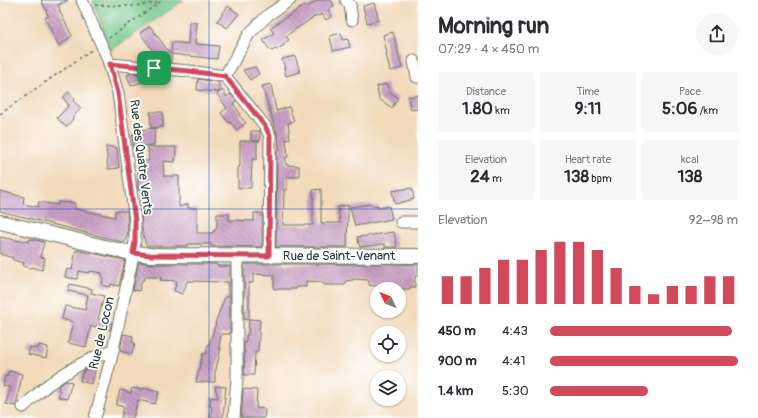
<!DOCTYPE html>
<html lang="en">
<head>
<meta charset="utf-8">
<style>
	:root { --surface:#fff; --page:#f7f7f7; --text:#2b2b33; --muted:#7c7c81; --accent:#d1495b }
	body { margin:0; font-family:Pangolin,sans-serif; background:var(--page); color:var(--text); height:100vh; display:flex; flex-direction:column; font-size:15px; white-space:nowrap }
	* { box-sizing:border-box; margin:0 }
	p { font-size:13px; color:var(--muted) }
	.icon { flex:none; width:22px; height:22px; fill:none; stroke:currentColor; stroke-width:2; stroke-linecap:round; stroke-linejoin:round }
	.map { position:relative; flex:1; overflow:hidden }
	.drawer { display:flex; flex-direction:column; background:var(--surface); width:340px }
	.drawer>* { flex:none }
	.needle { width:26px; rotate:313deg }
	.buttons { position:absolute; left:370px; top:282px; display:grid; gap:8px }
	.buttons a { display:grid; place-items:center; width:36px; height:36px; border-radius:50%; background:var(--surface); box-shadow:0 1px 3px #0004; font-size:20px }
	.pin { position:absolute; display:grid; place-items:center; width:34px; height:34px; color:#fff; margin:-17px; border-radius:8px; box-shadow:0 2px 6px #0006 }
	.round { display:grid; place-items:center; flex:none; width:42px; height:42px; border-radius:21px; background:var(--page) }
	.summary { display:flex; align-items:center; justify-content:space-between; height:68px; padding:0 20px }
	h1 { font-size:22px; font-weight:700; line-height:30px }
	.stats { display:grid; grid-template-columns:repeat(3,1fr); gap:6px; height:68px; padding:4px 20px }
	.stats div { display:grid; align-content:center; border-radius:4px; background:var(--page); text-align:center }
	.stats b { font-size:17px; font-weight:700 }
	.stats small { font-size:11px; font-weight:400 }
	.stats p { font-size:11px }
	.chart { height:112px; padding:8px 20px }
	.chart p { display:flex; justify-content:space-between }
	.chart svg { width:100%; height:72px; margin-top:4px; stroke:var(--accent); stroke-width:6 }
	ul { padding:0 20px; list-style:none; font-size:13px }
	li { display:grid; grid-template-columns:64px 48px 1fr; align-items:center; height:30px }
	li i { height:10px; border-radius:5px; background:var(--accent) }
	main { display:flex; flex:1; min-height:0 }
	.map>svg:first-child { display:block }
</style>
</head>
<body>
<main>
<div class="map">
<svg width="418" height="418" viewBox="0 0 418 418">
	<defs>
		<pattern id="building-back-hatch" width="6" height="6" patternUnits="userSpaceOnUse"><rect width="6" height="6" fill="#c99fc3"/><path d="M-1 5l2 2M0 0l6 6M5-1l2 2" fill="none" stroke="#a3839f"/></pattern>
	</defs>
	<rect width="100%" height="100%" fill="#fff"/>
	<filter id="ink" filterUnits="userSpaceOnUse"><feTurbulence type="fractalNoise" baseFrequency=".025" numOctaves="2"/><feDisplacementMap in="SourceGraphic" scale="8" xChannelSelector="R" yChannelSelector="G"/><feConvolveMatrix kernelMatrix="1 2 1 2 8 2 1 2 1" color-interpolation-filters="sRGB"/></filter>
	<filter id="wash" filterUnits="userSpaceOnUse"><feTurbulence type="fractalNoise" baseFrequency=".012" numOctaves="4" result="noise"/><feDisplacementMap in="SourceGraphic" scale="16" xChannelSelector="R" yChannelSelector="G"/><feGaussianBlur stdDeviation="0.9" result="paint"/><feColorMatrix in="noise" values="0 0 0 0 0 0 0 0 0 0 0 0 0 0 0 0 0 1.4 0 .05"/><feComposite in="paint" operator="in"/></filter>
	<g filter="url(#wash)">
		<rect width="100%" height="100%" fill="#f2dabb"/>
		<path fill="#75c88b" stroke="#4a8260" d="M93,0h91l-74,51z"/>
		<g id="blocks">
			<g fill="url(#building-back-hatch)">
				<path d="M41,0h27l-10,5 2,4 -1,1 13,26 -13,10 -14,-28 4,-2 -3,-4 1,-1z"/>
				<path d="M318,0h13l3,5 -6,5 4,6 -6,4 -4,-6 -4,2 -1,-1 -31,21 3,4 -5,3v2l-8,5 -1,-1 -3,2 -3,-2 -6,-9 11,-7 -4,-5 35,-23 2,2z"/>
				<path d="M374,3l5,17 -12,3 -4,-17z"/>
				<path d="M228,6l11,8 -12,14 -10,-7z"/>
				<path d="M189,22l8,1 -2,21 24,2 -2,13 -46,-5 1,-12 16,2z"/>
				<path d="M150,26l21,29v7h-10l-21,-29z"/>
				<path d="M393,32l9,36 -12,3 -4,-17 1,-1 -4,-18z"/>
				<path d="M341,33l2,7 5,-1 2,8 -17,4 -3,-15z"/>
				<path d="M295,56l5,16 -14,4 -2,-8h1l-3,-9z"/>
				<path d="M255,67l4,7 -9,6 -7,-10z"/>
				<path d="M132,73l18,2 2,3 -21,8 -4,-11z"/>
				<path d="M198,79l21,3v10l-22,-2z"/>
				<path d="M271,84l5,27 13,-4 5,14 -6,2 2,16h-4l2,18h-2v8l13,1v11h-12v13h-3l-1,35h30v-35l8,-1v34h19l-2,-16 10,-2 -1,42h-71l1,-97h4l-2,-1 -1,-12 -16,-51z"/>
				<path d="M387,84l2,8 9,6 -6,10 -13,-9 -2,-13z"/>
				<path d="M222,90l5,7 3,-3 6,7 -3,3 7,9 -1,2 7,8 -9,7 -7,-8 -1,1 -8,-10 6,-5 -10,-14z"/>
				<path d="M68,92l7,6 -2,3 8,7 -9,10 1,1 -7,8 -9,-9 12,-13 -6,-7z"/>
				<path d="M418,95v14l-7,1 -3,-13z"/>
				<path d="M150,112h13v15l-12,1z"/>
				<path d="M155,128l-1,17 -21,2 -1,-13 9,-1v-3z"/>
				<path d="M251,131h9v10h-7h4v18h-5l-1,29h-13v-21h2v-26h11z"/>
				<path d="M106,146l11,2 2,20 -11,1z"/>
				<path d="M148,147h28l-1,15 -12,-1 1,15h15v31l9,-3v4h9v25h16v-2h2v-3h2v-14h12v6l25,1v-8h8v33l-1,1 -50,-1v-2h-23l-1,2h-40l-2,-3 -3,-14 -1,-19v-20h-3v-20l3,1 -1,-10h9z"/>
				<path d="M412,188l2,11 -19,5 -3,-13z"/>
				<path d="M0,191l24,6 -1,7 15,3 1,-5 19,3v-3l17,1v6l40,8v-6h12l1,21 -2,8 -3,2 -123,-31z"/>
				<path d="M372,204v2l6,-1v3l11,-2 3,13 -37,7 -5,-19z"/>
				<path d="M394,232l3,15h-12v-3l-25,3 -3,-10z"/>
				<path d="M0,237l20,4v-1l9,2 1,-3 14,3 -4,15 5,1 -3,12 -10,-3 -1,1 -8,-2 1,-3 -11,-3v-2l-13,-4z"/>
				<path d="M76,250l49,10 -6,26 -8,-2 -1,3 -8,-2 1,-6 -1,-6 -12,-2 -1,2 -10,-2 -2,8 -12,-2 2,-8 5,1z"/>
				<path d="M139,262l11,2h67v2h13v68h-9l-2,14h2l-6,25v9h-19l7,-29 3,1 2,-9h1l7,-22h-1l10,-26h3v-15l-41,-1 -4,13 -9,-3 3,-10 -17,-1 1,-3h-16l-1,3h-2l-3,11 -6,-1z"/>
				<path d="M245,264h173v12h-3v11h-5v2h-27v-2l-14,-2v-5l-16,-1v1l-7,1 -1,4h-20l-2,-1v-2l-17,-1v6h-10v2h-22v-14l-21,-1v9h-4v36l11,1 -2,32h-3l-1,23h-10l1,-23h-1v-10l2,-1v-6h2l1,-15 -5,-1v-54h1z"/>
				<path d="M70,284l22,5 -1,4 13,3 -6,23 14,4 -2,7 -19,-4 -5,21 -18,-4 5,-21 -11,-3 3,-13 20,4 3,-15 -20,-4z"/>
				<path d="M123,334l10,2 -1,6 3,1 -3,11 -12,-3z"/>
				<path d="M39,345l9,2 -2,11 -18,-4 2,-7 8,2z"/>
				<path d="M92,366l4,1 -4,17 -12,-3 2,-8h1l1,-3z"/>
				<path d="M9,371l13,3 -6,32 -10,-2 4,-17 -7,-1 2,-10 2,1z"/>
				<path d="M66,381l6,1 -5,17 -9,-2 2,-6 -2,-1 1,-5z"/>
				<path d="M215,386l11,1 -3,31h-13l2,-11 -2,-1 1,-9 7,1z"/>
				<path d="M132,388l10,2 1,-2 16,4 -4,12 -17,-4 -5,18h-12l3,-11 -8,-2 4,-15 11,3z"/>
				<path d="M243,389l14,1 -1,18 9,1 -1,9h-23z"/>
			</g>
		</g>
	</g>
	<g filter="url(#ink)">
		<use href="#blocks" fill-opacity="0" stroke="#697463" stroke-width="1"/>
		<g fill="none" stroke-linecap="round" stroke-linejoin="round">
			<defs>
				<g id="minor">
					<path d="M82,0l12,28"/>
					<path d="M346,0l4,5 2,15"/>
					<path d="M414,61l3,16h1"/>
					<path d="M110,64l79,7 36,5 40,50 5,10 -1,120"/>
					<path d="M225,76l24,-42 19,-19 22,-15"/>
					<path d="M401,222h17"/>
					<path d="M23,407c8,-7 17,-16 26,-23 19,-14 41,-26 64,-34"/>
					<path d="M95,418l16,-59 21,-99 3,-18v-21l-17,-128 -11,-36"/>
					<path d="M234,418l3,-40v-123"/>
				</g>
				<path id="major" d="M0,222l121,29 29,4 268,1"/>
			</defs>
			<use href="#minor" stroke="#697463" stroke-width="13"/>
			<use href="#major" stroke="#697463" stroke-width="16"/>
			<g stroke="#697463" stroke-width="1.5" stroke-dasharray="3 3" stroke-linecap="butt">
				<path d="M95,5l38,1 24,-3"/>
				<path d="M109,38l54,-38"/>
				<path d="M0,114l93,-65"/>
			</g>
			<use href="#minor" stroke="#fff" stroke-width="11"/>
			<use href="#major" stroke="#fff" stroke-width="14"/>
			<defs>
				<path id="minor-bridge" d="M94,28l13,29"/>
			</defs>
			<use href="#minor-bridge" stroke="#697463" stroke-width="13" stroke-linecap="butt"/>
			<use href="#minor-bridge" stroke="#fff" stroke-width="11"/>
		</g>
	</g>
	<g fill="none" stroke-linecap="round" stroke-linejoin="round" filter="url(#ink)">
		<defs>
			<path id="route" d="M110,64l79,7 36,5 40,50 5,10 -1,120 -119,-1 -17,-2 2,-11v-21l-17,-128z"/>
		</defs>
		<use href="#route" stroke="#fff" stroke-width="8"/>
		<use href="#route" stroke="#d1495b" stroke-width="5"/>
	</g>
	<path fill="none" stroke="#1d4ed8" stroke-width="1" stroke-opacity="0.55" d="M209,0v418M0,209h418"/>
	<g text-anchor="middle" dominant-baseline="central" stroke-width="3.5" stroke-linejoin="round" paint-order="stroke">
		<g font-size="13" fill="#1f3d34" stroke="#fff">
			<text transform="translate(141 157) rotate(83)">Rue des Quatre Vents</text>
			<text x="339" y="256">Rue de Saint-Venant</text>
			<text transform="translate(102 333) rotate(-77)">Rue de Locon</text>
		</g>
	</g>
</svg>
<div class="buttons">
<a><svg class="needle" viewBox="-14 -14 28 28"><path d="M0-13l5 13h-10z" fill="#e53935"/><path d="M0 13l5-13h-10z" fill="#7c7c81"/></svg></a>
<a><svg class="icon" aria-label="locate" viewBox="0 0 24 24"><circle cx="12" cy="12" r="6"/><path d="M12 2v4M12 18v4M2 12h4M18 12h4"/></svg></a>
<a><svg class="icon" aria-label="layers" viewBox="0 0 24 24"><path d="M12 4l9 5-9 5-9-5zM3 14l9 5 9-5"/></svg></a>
</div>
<div class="pin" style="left:154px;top:68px;background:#1e9e55"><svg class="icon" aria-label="arrive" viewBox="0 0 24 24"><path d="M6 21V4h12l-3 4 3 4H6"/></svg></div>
</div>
<section class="drawer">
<div class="summary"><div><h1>Morning run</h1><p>07:29 · 4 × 450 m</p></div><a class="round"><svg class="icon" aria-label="share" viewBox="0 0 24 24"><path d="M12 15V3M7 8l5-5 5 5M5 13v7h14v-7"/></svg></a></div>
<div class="stats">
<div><p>Distance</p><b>1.80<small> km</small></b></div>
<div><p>Time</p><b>9:11</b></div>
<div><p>Pace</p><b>5:06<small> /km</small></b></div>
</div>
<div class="stats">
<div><p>Elevation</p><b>24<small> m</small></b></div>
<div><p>Heart rate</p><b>138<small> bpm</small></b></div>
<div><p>kcal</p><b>138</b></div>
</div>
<div class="chart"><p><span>Elevation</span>92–98 m</p>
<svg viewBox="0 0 160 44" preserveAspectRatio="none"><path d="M5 44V27M15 44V27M25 44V22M35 44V17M45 44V17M55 44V11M65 44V6M75 44V6M85 44V11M95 44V22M105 44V33M115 44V38M125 44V33M135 44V33M145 44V27M155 44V27"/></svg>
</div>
<ul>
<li><b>450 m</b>4:43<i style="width:97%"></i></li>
<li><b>900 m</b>4:41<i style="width:100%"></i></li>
<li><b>1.4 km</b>5:30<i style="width:52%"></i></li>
</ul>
</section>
</main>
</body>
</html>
